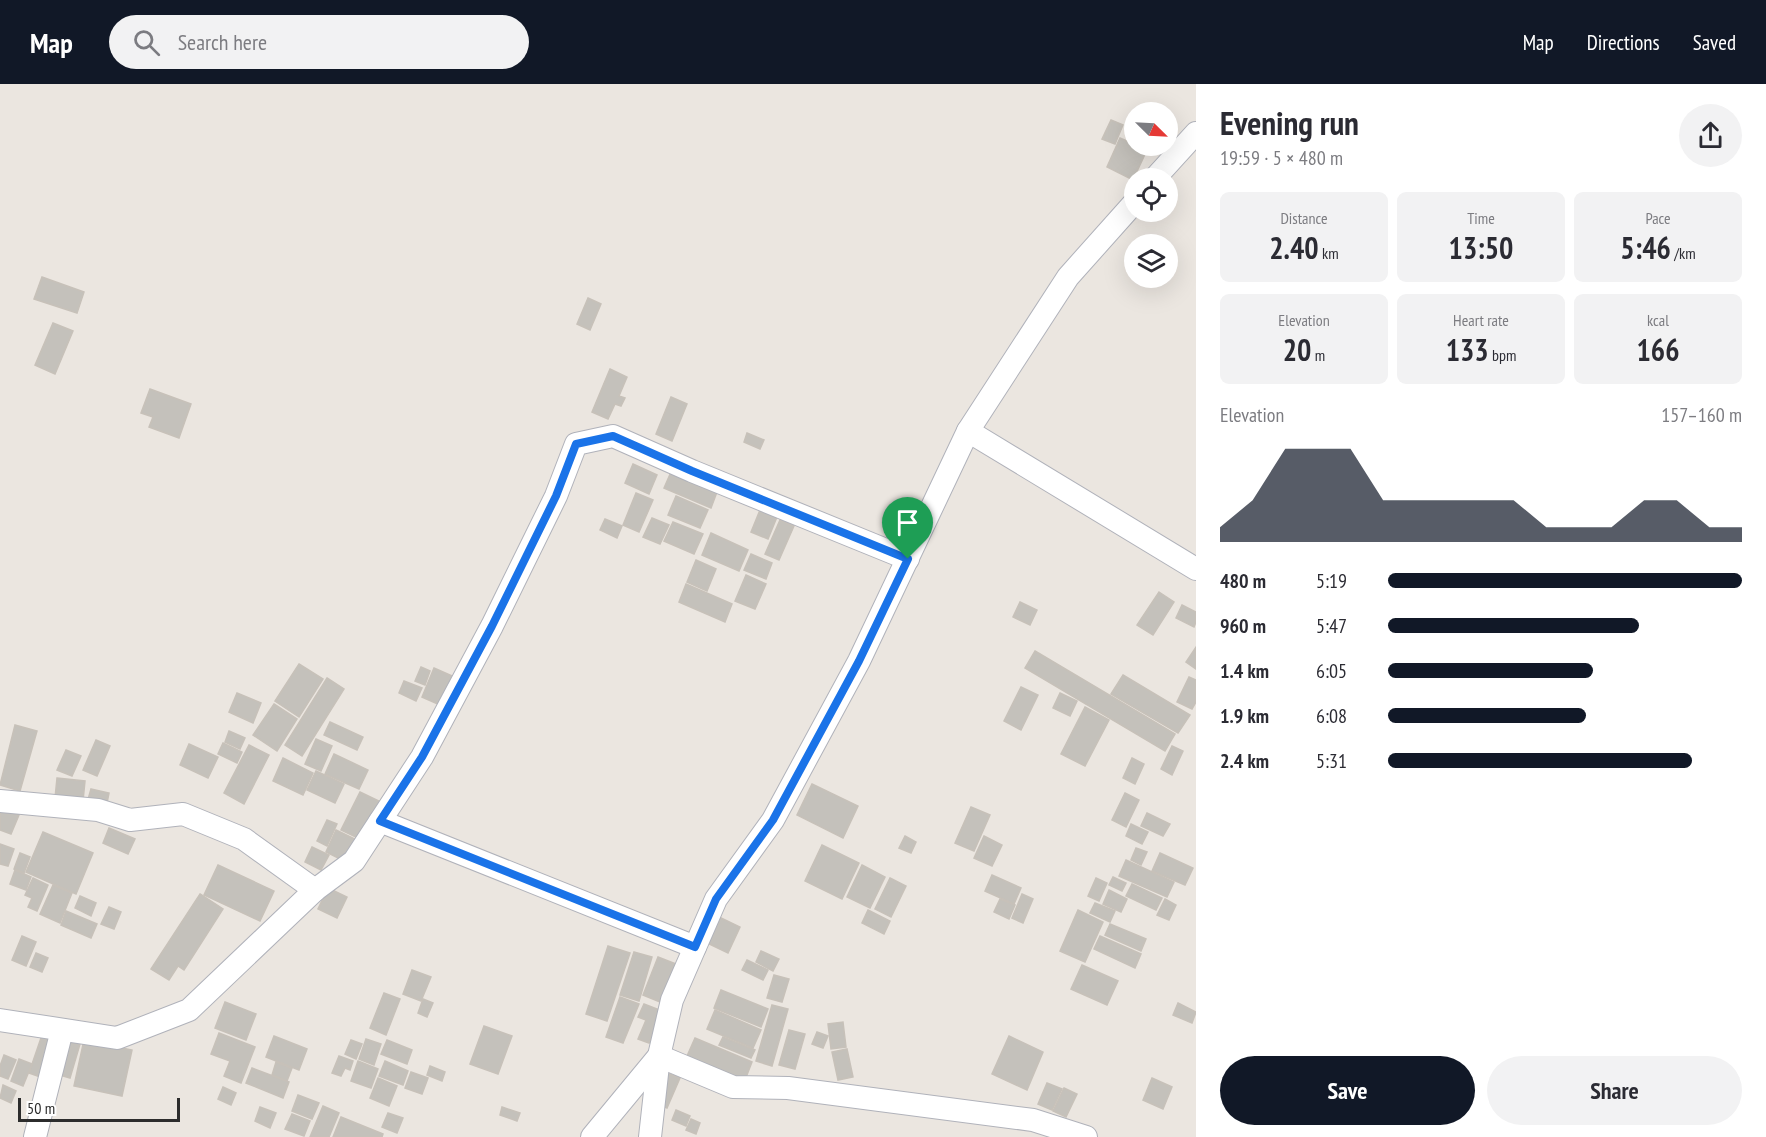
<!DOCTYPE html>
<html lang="en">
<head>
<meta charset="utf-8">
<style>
	:root { --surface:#fff; --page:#f2f2f3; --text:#2b2b33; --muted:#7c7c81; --accent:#111827 }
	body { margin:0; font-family:"PT Sans Narrow",sans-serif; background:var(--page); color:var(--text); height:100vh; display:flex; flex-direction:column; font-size:22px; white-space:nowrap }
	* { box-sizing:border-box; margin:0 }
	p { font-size:20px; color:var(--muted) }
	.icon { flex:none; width:33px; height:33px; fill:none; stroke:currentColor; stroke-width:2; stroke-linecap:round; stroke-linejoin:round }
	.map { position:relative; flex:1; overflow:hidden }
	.drawer { display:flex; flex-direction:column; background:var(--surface); width:570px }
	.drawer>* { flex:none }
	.needle { width:39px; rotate:114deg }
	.buttons { position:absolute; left:1124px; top:18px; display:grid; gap:12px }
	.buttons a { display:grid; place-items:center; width:54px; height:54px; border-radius:50%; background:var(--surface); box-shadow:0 6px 24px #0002; font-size:30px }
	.scale { position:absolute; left:18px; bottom:15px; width:162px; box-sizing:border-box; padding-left:6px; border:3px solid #2c2c2c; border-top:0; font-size:16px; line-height:21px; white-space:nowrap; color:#2c2c2c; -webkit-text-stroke:4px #fff; paint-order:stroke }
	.pin { position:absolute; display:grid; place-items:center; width:51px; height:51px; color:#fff; margin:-62px -26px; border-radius:50% 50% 50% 0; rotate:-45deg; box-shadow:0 0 6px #0007 }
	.pin .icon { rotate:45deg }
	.round { display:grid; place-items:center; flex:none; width:63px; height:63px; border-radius:32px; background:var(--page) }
	.summary { display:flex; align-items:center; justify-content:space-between; height:102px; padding:0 24px }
	h1 { font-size:33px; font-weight:700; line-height:45px }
	.metrics { display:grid; grid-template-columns:repeat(3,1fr); gap:9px; height:102px; padding:6px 24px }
	.metrics div { display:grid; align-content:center; border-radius:9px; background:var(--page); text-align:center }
	.metrics b { font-size:30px; font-weight:700 }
	.metrics small { font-size:16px; font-weight:400 }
	.metrics p { font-size:16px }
	.chart { height:168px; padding:12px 24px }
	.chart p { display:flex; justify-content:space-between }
	.chart svg { width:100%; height:108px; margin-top:6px; fill:var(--accent); opacity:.7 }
	.cta { display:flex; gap:12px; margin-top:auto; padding:12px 24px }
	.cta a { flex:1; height:69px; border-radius:36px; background:var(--accent); color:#fff; font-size:24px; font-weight:700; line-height:69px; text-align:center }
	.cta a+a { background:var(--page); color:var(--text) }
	ul { padding:0 24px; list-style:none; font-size:20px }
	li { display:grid; grid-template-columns:96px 72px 1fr; align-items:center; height:45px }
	li i { height:15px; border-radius:8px; background:var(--accent) }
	header { display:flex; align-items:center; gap:36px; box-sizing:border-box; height:84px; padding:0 30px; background:var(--accent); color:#fff }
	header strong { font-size:28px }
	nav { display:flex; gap:33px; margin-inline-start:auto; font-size:21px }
	.search { width:420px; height:54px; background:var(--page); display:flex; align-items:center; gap:15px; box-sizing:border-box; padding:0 21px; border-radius:33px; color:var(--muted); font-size:22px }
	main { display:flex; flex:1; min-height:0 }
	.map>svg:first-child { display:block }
</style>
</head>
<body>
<header>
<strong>Map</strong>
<div class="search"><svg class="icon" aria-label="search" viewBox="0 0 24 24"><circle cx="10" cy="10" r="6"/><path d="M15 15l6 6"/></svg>Search here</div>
<nav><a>Map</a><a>Directions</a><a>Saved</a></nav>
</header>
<main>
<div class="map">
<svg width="1196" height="1053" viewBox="0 0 1196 1053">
	<rect width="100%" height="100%" fill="#ebe6e0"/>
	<g fill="#c4c1bb" stroke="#c7c1b9" stroke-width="1.5">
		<path d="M1111,36l12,5 -8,19 -13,-5z"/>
		<path d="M1120,54l27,12 -14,30 -26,-13z"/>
		<path d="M42,193l42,15 -7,21 -43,-14z"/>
		<path d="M588,214l13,6 -11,26 -13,-6z"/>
		<path d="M53,239l20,8 -18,43 -20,-9z"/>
		<path d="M610,285l17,8 -8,19 6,2 -4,8 -6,-2 -7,15 -16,-7z"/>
		<path d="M150,305l41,15 -12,34 -30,-11 4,-10 -12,-4z"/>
		<path d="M671,313l16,7 -15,37 -16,-7z"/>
		<path d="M747,349l17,7 -4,9 -16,-7z"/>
		<path d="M633,380l24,11 -8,19 -24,-11z"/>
		<path d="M671,388l46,20 -6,16 -47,-20z"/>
		<path d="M636,409l17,7 -14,32 -16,-7z"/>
		<path d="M676,412l32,14 -8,18 -32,-13z"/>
		<path d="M760,426l17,7 -9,22 -17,-7z"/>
		<path d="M652,434l17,7 -9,19 -17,-7z"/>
		<path d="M605,435l17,7 -5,12 -17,-8z"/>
		<path d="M780,436l14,6 -15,34 -14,-6z"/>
		<path d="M673,438l30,12 -9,20 -30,-13z"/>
		<path d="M711,449l37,17 -9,21 -37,-16z"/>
		<path d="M751,470l21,9 -6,16 -22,-9z"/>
		<path d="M696,476l20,9 -9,22 -20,-9z"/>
		<path d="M746,491l20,9 -11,25 -20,-8z"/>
		<path d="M686,500l46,20 -7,18 -46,-20z"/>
		<path d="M1159,508l15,10 -21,33 -16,-10z"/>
		<path d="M1020,518l17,8 -7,15 -17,-8z"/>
		<path d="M1182,521l14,7v10l-2,5 -18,-9z"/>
		<path d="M1196,563v22l-10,-7z"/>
		<path d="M1035,567l140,83 -10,17 -140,-83z"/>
		<path d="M299,580l24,15 -24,38 -24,-16z"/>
		<path d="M421,583l9,4 -5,14 -10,-4z"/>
		<path d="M434,584l18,8 -12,29 -18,-8z"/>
		<path d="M1123,591l67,40 -12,18 -67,-39z"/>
		<path d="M1189,593l7,3v22l-4,7 -15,-7z"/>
		<path d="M327,594l17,11 -42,67 -17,-11z"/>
		<path d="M404,597l18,7 -6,13 -17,-8z"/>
		<path d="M1021,603l17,8 -17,35 -17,-9z"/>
		<path d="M237,609l24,10 -8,20 -24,-11z"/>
		<path d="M1060,609l17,8 -7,15 -17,-8z"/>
		<path d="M274,620l23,15 -20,32 -24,-16z"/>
		<path d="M1085,623l24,13 -24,46 -24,-12z"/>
		<path d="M330,638l33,15 -6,13 -33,-15z"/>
		<path d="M15,641l22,6 -17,60 -20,-6z"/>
		<path d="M229,647l16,7 -5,11 -15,-7z"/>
		<path d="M316,655l16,7 -11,25 -16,-7z"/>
		<path d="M96,656l14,6 -13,30 -14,-6z"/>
		<path d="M223,659l19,9 -5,11 -19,-9z"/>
		<path d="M189,660l29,13 -10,21 -28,-13z"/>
		<path d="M249,661l20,10 -25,49 -20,-11z"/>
		<path d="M1172,662l11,5 -11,24 -11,-6z"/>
		<path d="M66,666l15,6 -9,20 -15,-6z"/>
		<path d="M334,670l34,16 -9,19 -34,-15z"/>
		<path d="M283,674l30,15 -10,22 -30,-14z"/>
		<path d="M1132,674l12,6 -9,20 -12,-6z"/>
		<path d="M316,687l28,13 -9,19 -28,-13z"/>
		<path d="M57,694l28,3 -2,20 -28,-3z"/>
		<path d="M812,700l46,22 -15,32 -46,-23z"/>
		<path d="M91,705l18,4 -3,15 -19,-5z"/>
		<path d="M360,708l19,9 -19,38 -19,-9z"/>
		<path d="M1125,709l14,7 -13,27 -14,-7z"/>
		<path d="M971,723l19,8 -16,36 -19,-8z"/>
		<path d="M0,724l19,7 -8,19 -11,-4z"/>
		<path d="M1147,729l23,11 -7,12 -22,-10z"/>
		<path d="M327,736l10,4 -10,22 -10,-5z"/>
		<path d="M1131,740l17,8 -6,12 -16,-8z"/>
		<path d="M109,744l26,11 -7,15 -25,-11z"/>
		<path d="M336,746l23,11 -11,22 -22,-11z"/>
		<path d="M43,748l50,21 -17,41 -50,-22z"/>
		<path d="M905,752l11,6 -5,11 -12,-5z"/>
		<path d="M984,752l18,9 -10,21 -18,-8z"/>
		<path d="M0,760l14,5 -6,17 -8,-2z"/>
		<path d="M822,761l37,18 -17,36 -37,-18z"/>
		<path d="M312,763l17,8 -8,15 -16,-8z"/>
		<path d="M1136,764l11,4 -6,13 -10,-5z"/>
		<path d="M20,769l10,4 -6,16 -10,-4z"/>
		<path d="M1160,769l33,15 -8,17 -33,-14z"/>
		<path d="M1126,776l48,22 -7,15 -48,-21z"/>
		<path d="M218,781l56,26 -14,30 -56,-26z"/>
		<path d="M862,781l23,12 -15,31 -23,-11z"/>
		<path d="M15,786l16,7 -5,13 -16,-6z"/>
		<path d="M992,791l29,13 -7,16 -29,-13z"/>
		<path d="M1113,793l13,6 -4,8 -13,-6z"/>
		<path d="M33,794l15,7 -11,26 -9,-4 4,-9 -7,-3z"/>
		<path d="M890,794l16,8 -15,31 -16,-8z"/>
		<path d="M1096,794l11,5 -8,18 -11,-5z"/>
		<path d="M1132,800l30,14 -6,12 -30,-14z"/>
		<path d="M53,801l19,8 -12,30 -20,-9z"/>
		<path d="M328,804l19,9 -10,21 -19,-9z"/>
		<path d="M1109,806l18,9 -6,13 -18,-8z"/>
		<path d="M200,810l23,15 -39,61 -6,-4 -9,14 -18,-11z"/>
		<path d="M1022,810l11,5 -10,24 -11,-5z"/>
		<path d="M80,812l16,7 -5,13 -16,-8z"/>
		<path d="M1000,815l15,6 -6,14 -15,-7z"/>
		<path d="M1165,815l11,6 -7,15 -12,-5z"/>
		<path d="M1095,819l20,8 -5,11 -20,-9z"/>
		<path d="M109,823l12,5 -7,17 -13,-5z"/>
		<path d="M868,826l22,11 -6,13 -22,-11z"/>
		<path d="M1078,826l25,12 -18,40 -25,-11z"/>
		<path d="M66,827l31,13 -6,14 -30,-13z"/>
		<path d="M719,833l21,10 -12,26 -21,-10z"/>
		<path d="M1110,840l36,15 -5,12 -36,-16z"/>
		<path d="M22,852l14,6 -10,24 -14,-6z"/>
		<path d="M1100,852l41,18 -6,14 -41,-19z"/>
		<path d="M608,862l22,7 -23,68 -21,-7z"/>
		<path d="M761,867l18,8 -6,12 -17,-9z"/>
		<path d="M634,868l18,5 -13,44 -19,-6z"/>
		<path d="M36,869l12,5 -6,14 -12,-5z"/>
		<path d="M658,873l23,9 -16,38 -22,-9z"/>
		<path d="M747,876l21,10 -5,10 -21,-10z"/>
		<path d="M1082,881l36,16 -11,24 -36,-16z"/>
		<path d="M412,886l19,7 -10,24 -18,-7z"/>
		<path d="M774,891l15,4 -7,23 -15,-4z"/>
		<path d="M721,906l47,19 -7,18 -47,-19z"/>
		<path d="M384,909l16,6 -14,36 -16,-7z"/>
		<path d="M620,913l19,7 -16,39 -17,-6z"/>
		<path d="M423,915l10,4 -6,14 -9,-4z"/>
		<path d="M225,918l31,12 -10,26 -31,-12z"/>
		<path d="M1178,919l18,9 -4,11 -19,-8z"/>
		<path d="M644,920l18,7 -13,32 -11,-4 8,-19 -8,-3z"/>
		<path d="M772,921l16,4 -16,57 -16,-5z"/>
		<path d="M715,926l46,20 -8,18 -46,-19z"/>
		<path d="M843,938l3,25 -15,2 -3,-25z"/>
		<path d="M484,942l28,10 -14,38 -28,-10z"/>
		<path d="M789,946l16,4 -10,35 -16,-4z"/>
		<path d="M817,948l11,4 -5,12 -11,-4z"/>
		<path d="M219,949l36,14 -14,36 -17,-7 6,-15 -19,-7z"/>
		<path d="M42,951l16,6 -12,38 -17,-6z"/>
		<path d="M274,952l33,13 -8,21 -33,-13z"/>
		<path d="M1009,952l34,16 -16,38 -35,-16z"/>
		<path d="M723,953l32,13 -4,8 -32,-13z"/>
		<path d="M695,954l57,24 -7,18 -58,-24z"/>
		<path d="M63,955l17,5 -10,34 -17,-5z"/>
		<path d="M366,955l15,5 -7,21 -15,-6z"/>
		<path d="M84,956l48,10 -10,46 -48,-10z"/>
		<path d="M351,956l11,4 -6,15 -11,-5z"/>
		<path d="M387,956l25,10 -5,14 -26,-10z"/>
		<path d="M847,965l6,28 -15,3 -6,-28z"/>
		<path d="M4,971l12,5 -8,19 -8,-3v-10z"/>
		<path d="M339,972l14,5 -3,9 -5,-2 -4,8 -9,-3z"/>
		<path d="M19,975l13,5 -9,22 -12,-5z"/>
		<path d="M358,977l20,8 -7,19 -20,-7z"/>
		<path d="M385,977l23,10 -5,14 -24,-9z"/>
		<path d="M276,978l16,6 -5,13 -15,-6z"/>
		<path d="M430,982l15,6 -3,9 -15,-6z"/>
		<path d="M252,984l37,14 -6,16 -37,-15z"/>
		<path d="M411,988l17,6 -6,16 -17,-6z"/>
		<path d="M667,989l13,5 -13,30 -12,-5z"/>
		<path d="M378,994l19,8 -8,20 -19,-8z"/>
		<path d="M1152,994l20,9 -9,22 -20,-9z"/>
		<path d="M1047,999l15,6 -10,21 -14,-6z"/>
		<path d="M3,1001l13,6 -5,12 -11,-5z"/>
		<path d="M223,1003l13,6 -5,12 -13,-6z"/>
		<path d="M1064,1004l13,6 -11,23 -13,-6z"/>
		<path d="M298,1011l21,8 -7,16 -20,-8z"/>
		<path d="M323,1022l16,7 -10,24h-19z"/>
		<path d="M260,1023l16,6 -6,15 -15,-7z"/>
		<path d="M502,1023l18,6 -3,8 -17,-6z"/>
		<path d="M676,1026l14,6 -4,10 -14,-6z"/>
		<path d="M388,1029l15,5 -6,15 -15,-6z"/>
		<path d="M292,1030l18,7 -6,15 -19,-7z"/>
		<path d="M341,1033l42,17 -1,3h-49z"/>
		<path d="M691,1035l9,4 -4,11 -10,-4z"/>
	</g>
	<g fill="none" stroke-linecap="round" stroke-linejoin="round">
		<defs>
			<g id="street">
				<path d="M1155,94l41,-45"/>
				<path d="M968,347l228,138"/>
				<path d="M0,717l98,9 32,10 53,-6 61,25 71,51"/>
				<path d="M380,737l315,126"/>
				<path d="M0,936l117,18 72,-28 126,-120 39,-29 68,-104 70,-131 64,-130 20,-52 37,-8 79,35 216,88"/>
				<path d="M35,1053l27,-107"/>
				<path d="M592,1053l67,-81 74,31 55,1 245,32 53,17"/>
				<path d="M650,1053l9,-81 13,-56 44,-101 57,-79 86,-159 109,-230 100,-154 66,-74"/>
			</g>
		</defs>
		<use href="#street" stroke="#b0b2ba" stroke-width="24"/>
		<use href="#street" stroke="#fff" stroke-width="22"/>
	</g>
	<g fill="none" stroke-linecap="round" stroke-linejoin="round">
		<defs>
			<path id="route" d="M613,352l79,35 216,88 -49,102 -86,159 -57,79 -21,48 -315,-126 42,-64 70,-131 64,-130 20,-52z"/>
		</defs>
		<use href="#route" stroke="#fff" stroke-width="12"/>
		<use href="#route" stroke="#1a73e8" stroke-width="8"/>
	</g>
</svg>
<div class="buttons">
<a><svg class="needle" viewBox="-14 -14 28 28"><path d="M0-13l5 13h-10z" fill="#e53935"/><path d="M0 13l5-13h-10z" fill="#7c7c81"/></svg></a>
<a><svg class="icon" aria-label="locate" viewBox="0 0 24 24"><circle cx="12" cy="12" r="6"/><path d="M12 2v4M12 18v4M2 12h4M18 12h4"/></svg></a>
<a><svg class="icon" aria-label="layers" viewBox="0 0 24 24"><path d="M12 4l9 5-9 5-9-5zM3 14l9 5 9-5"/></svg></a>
</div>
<div class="scale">50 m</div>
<div class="pin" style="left:908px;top:475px;background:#1e9e55"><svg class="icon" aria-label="arrive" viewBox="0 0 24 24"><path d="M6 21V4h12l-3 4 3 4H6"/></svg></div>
</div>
<section class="drawer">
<div class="summary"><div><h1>Evening run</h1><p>19:59 · 5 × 480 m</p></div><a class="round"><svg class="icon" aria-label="share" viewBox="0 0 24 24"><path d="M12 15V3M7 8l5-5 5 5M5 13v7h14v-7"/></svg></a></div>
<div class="metrics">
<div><p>Distance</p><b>2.40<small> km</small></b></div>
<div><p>Time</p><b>13:50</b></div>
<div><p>Pace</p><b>5:46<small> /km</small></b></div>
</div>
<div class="metrics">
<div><p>Elevation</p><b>20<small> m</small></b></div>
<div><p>Heart rate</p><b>133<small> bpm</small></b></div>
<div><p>kcal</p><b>166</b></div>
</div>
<div class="chart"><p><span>Elevation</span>157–160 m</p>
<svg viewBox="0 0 160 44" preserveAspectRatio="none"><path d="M0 44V38L10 27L20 6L30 6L40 6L50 27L60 27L70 27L80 27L90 27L100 38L110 38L120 38L130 27L140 27L150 38L160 38V44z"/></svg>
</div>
<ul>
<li><b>480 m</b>5:19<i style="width:100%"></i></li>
<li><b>960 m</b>5:47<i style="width:71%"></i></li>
<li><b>1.4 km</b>6:05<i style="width:58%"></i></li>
<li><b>1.9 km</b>6:08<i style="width:56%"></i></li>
<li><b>2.4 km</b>5:31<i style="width:86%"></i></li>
</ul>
<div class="cta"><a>Save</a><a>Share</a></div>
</section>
</main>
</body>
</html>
